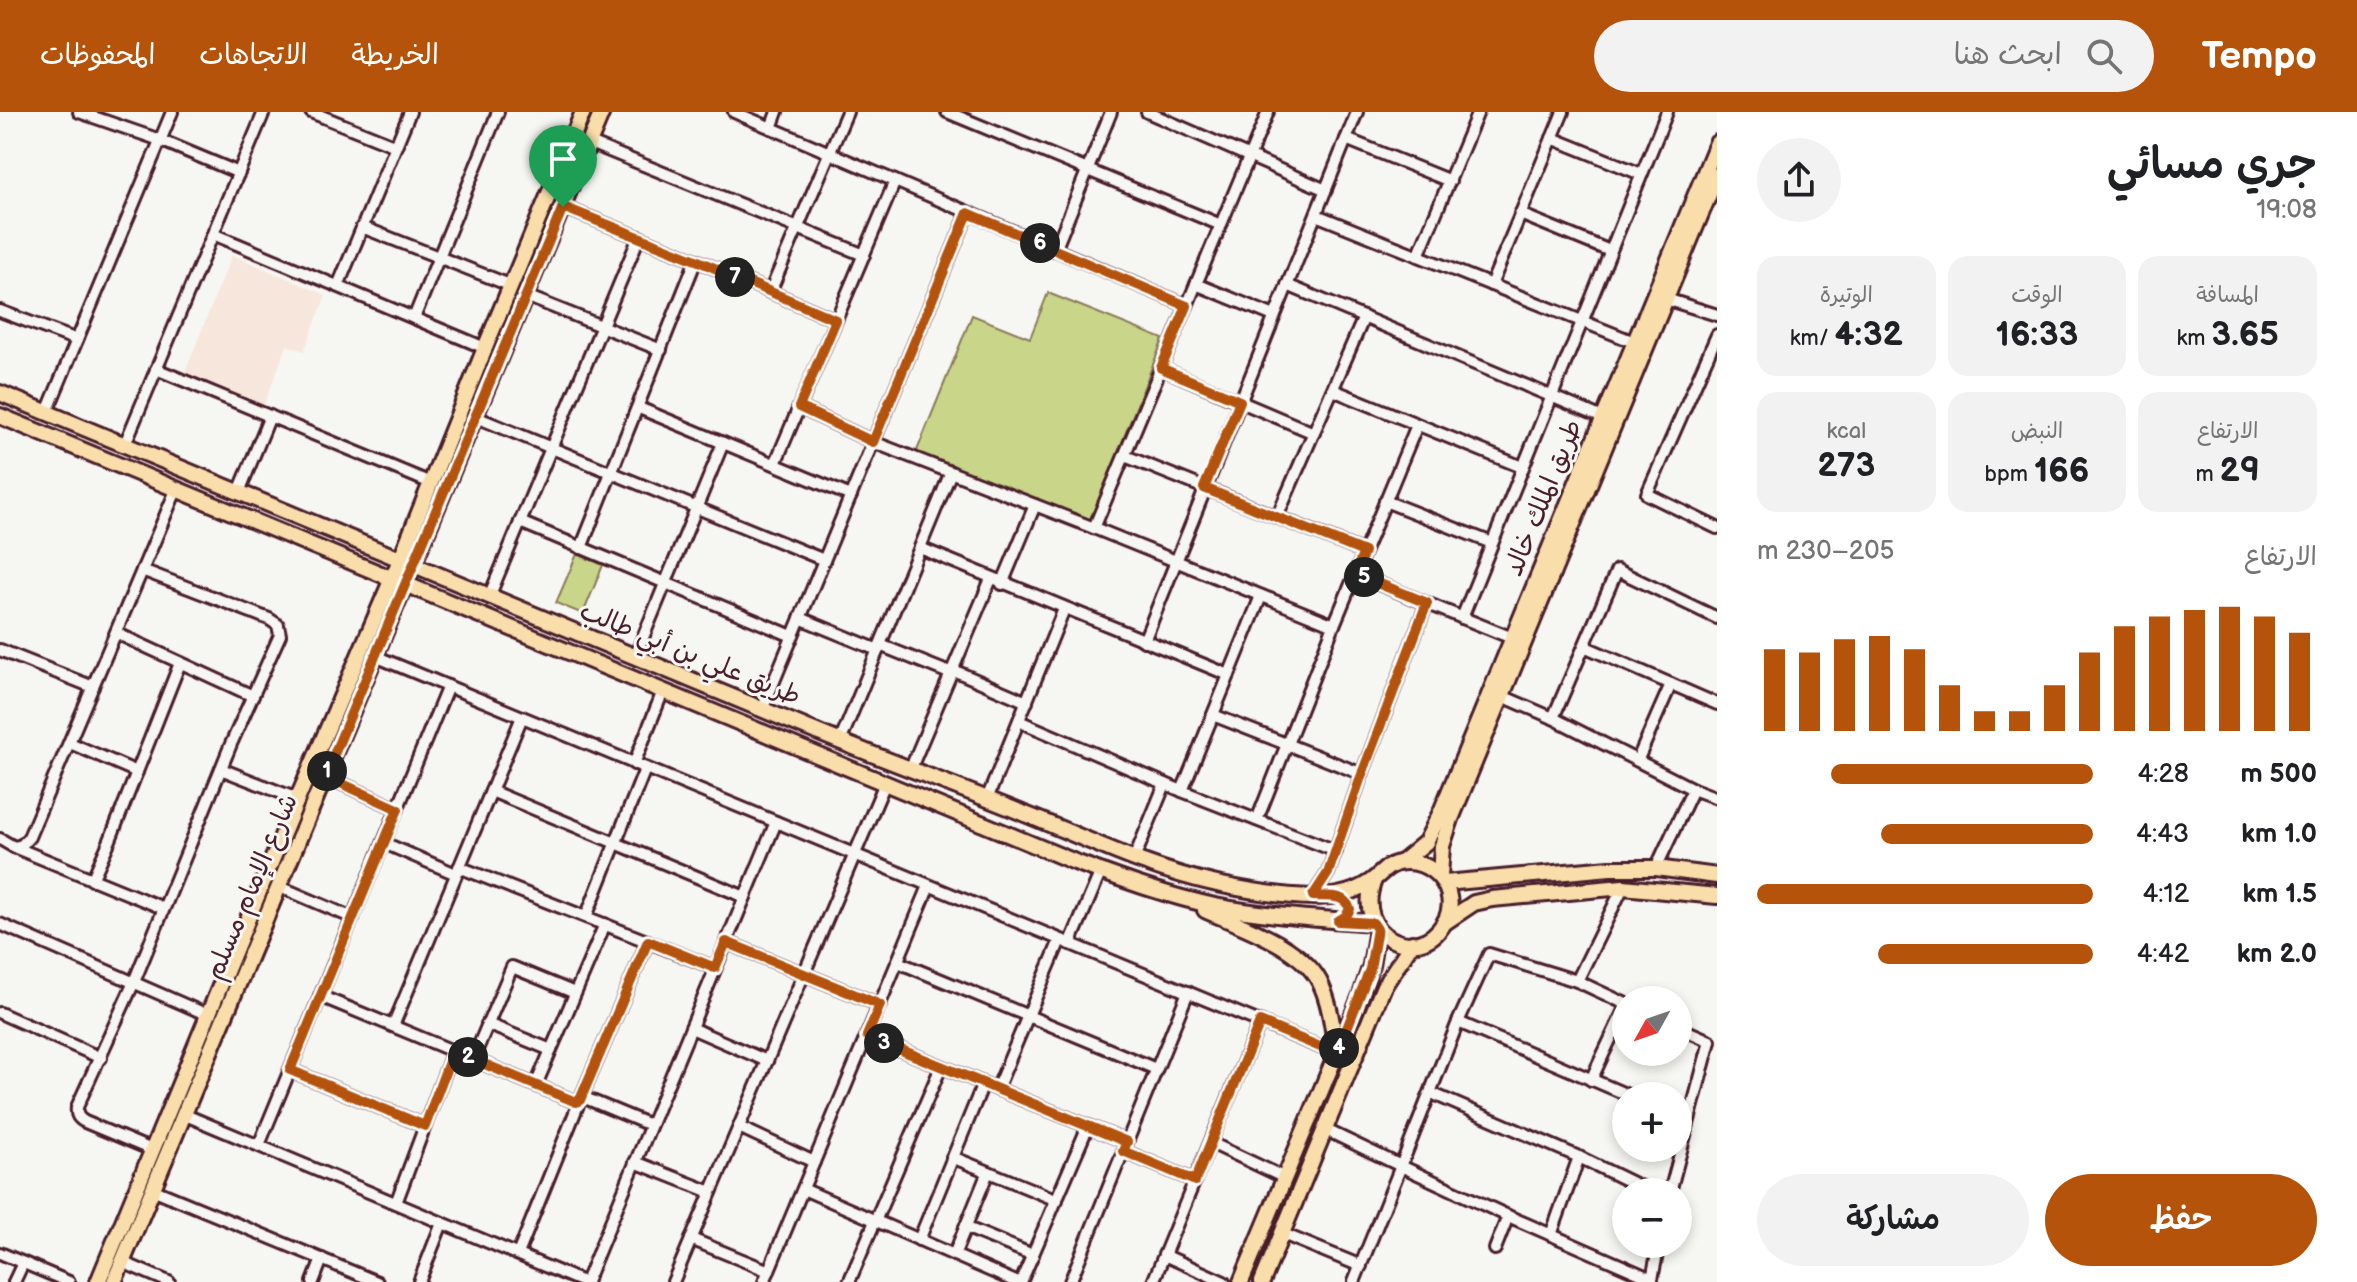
<!DOCTYPE html>
<html lang="ar">
<head>
<meta charset="utf-8">
<style>
	:root { --surface:#fff; --page:#f2f2f2; --text:#202124; --muted:#757577; --accent:#b45309 }
	body { margin:0; font-family:"Balsamiq Sans","Playpen Sans Arabic",sans-serif; background:var(--page); color:var(--text); direction:rtl; height:100vh; display:flex; flex-direction:column; font-size:30px; white-space:nowrap }
	* { box-sizing:border-box; margin:0 }
	p { font-size:26px; color:var(--muted) }
	.icon { flex:none; width:44px; height:44px; fill:none; stroke:currentColor; stroke-width:2; stroke-linecap:round; stroke-linejoin:round }
	.map { position:relative; flex:1; overflow:hidden; direction:ltr }
	.drawer { display:flex; flex-direction:column; background:var(--surface); width:640px }
	.drawer>* { flex:none }
	.needle { width:52px; rotate:230deg }
	.fabs { position:absolute; left:1612px; top:874px; display:grid; gap:16px }
	.fabs a { display:grid; place-items:center; width:80px; height:80px; border-radius:50%; background:var(--surface); box-shadow:0 4px 12px #0003; font-size:40px }
	.pin { position:absolute; display:grid; place-items:center; width:68px; height:68px; color:#fff; margin:-82px -34px; border-radius:50% 50% 50% 0; rotate:-45deg; box-shadow:0 0 8px #0007 }
	.pin .icon { rotate:45deg }
	.km { position:absolute; width:40px; height:40px; margin:-20px; border-radius:50%; background:#222; color:#fff; font-size:22px; line-height:40px; text-align:center }
	.round { display:grid; place-items:center; flex:none; width:84px; height:84px; border-radius:42px; background:var(--page) }
	.headline { display:flex; align-items:center; justify-content:space-between; height:136px; padding:0 40px }
	h1 { font-size:44px; font-weight:600; line-height:60px }
	.figures { display:grid; grid-template-columns:repeat(3,1fr); gap:12px; height:136px; padding:8px 40px }
	.figures div { display:grid; align-content:center; border-radius:20px; background:var(--page); text-align:center }
	.figures b { font-size:34px; font-weight:600 }
	.figures small { font-size:22px; font-weight:400 }
	.figures p { font-size:22px }
	.chart { height:224px; padding:16px 40px }
	.chart p { display:flex; justify-content:space-between }
	.chart svg { width:100%; height:144px; margin-top:8px; stroke:var(--accent); stroke-width:6 }
	.button { display:flex; gap:16px; margin-top:auto; padding:16px 40px }
	.button a { flex:1; height:92px; border-radius:48px; background:var(--accent); color:#fff; font-size:32px; font-weight:600; line-height:92px; text-align:center }
	.button a+a { background:var(--page); color:var(--text) }
	ul { padding:0 40px; list-style:none; font-size:26px }
	li { display:grid; grid-template-columns:128px 96px 1fr; align-items:center; height:60px }
	li i { height:20px; border-radius:10px; background:var(--accent) }
	header { display:flex; align-items:center; gap:48px; box-sizing:border-box; height:112px; padding:0 40px; background:var(--accent); color:#fff }
	header strong { font-size:38px }
	nav { display:flex; gap:44px; margin-inline-start:auto; font-size:28px }
	.search { width:560px; height:72px; background:var(--page); display:flex; align-items:center; gap:20px; box-sizing:border-box; padding:0 28px; border-radius:44px; color:var(--muted); font-size:30px }
	main { display:flex; flex:1; min-height:0 }
	.map>svg:first-child { display:block }
</style>
</head>
<body>
<header>
<strong>Tempo</strong>
<div class="search"><svg class="icon" aria-label="search" viewBox="0 0 24 24"><circle cx="10" cy="10" r="6"/><path d="M15 15l6 6"/></svg>ابحث هنا</div>
<nav><a>الخريطة</a><a>الاتجاهات</a><a>المحفوظات</a></nav>
</header>
<main>
<section class="drawer">
<div class="headline"><div><h1>جري مسائي</h1><p>19:08</p></div><a class="round"><svg class="icon" aria-label="share" viewBox="0 0 24 24"><path d="M12 15V3M7 8l5-5 5 5M5 13v7h14v-7"/></svg></a></div>
<div class="figures">
<div><p>المسافة</p><b>3.65<small> km</small></b></div>
<div><p>الوقت</p><b>16:33</b></div>
<div><p>الوتيرة</p><b>4:32<small> /km</small></b></div>
</div>
<div class="figures">
<div><p>الارتفاع</p><b>29<small> m</small></b></div>
<div><p>النبض</p><b>166<small> bpm</small></b></div>
<div><p>kcal</p><b>273</b></div>
</div>
<div class="chart"><p><span>الارتفاع</span>205–230 m</p>
<svg viewBox="0 0 160 44" preserveAspectRatio="none"><path d="M5 44V19M15 44V20M25 44V16M35 44V15M45 44V19M55 44V30M65 44V38M75 44V38M85 44V30M95 44V20M105 44V12M115 44V9M125 44V7M135 44V6M145 44V9M155 44V14"/></svg>
</div>
<ul>
<li><b>500 m</b>4:28<i style="width:78%"></i></li>
<li><b>1.0 km</b>4:43<i style="width:63%"></i></li>
<li><b>1.5 km</b>4:12<i style="width:100%"></i></li>
<li><b>2.0 km</b>4:42<i style="width:64%"></i></li>
</ul>
<div class="button"><a>حفظ</a><a>مشاركة</a></div>
</section>
<div class="map">
<svg width="1717" height="1170" viewBox="0 0 1717 1170">
	<rect width="100%" height="100%" fill="#f6f6f2"/>
	<filter id="ink" filterUnits="userSpaceOnUse"><feTurbulence type="fractalNoise" baseFrequency=".0125" numOctaves="2"/><feDisplacementMap in="SourceGraphic" scale="16" xChannelSelector="R" yChannelSelector="G"/><feConvolveMatrix kernelMatrix="1 2 1 2 8 2 1 2 1" color-interpolation-filters="sRGB"/></filter>
	<g filter="url(#ink)">
		<path fill="#f7e6dc" d="M232,143l94,40 -22,56 -17,-6 -24,62 -78,-35z"/>
		<g fill="#c9d589" stroke="#8a7a5a" stroke-width="2">
			<path d="M1048,181l115,46 -73,184 -174,-70 56,-138 58,23z"/>
			<path d="M577,442l26,11 -20,49 -27,-11z"/>
		</g>
		<g fill="none" stroke-linecap="round" stroke-linejoin="round">
			<defs>
				<g id="minor">
					<path d="M79,0l81,28 79,33"/>
					<path d="M311,0l85,34"/>
					<path d="M734,0l453,194"/>
					<path d="M947,0l274,113"/>
					<path d="M1147,0l179,78"/>
					<path d="M771,16l6,-16"/>
					<path d="M1552,26l89,36"/>
					<path d="M1346,27l104,42"/>
					<path d="M590,31l274,112"/>
					<path d="M563,95l133,53 140,60"/>
					<path d="M1520,102l90,37"/>
					<path d="M1316,103l318,127"/>
					<path d="M362,115l150,59"/>
					<path d="M213,122l272,114"/>
					<path d="M1055,138l56,-138"/>
					<path d="M1418,144l60,-144"/>
					<path d="M1196,172l78,32"/>
					<path d="M1287,173l316,133"/>
					<path d="M1491,173l72,-173"/>
					<path d="M338,174l72,-174"/>
					<path d="M770,180l77,-180"/>
					<path d="M526,184l135,54"/>
					<path d="M1666,187l51,16"/>
					<path d="M0,199l77,29"/>
					<path d="M414,206l84,-206"/>
					<path d="M1717,223l-70,159 70,34"/>
					<path d="M1161,256l153,65"/>
					<path d="M156,257l275,114"/>
					<path d="M1333,278l189,77"/>
					<path d="M799,295l74,35 221,86 240,97"/>
					<path d="M639,296l212,88"/>
					<path d="M47,300l125,-300"/>
					<path d="M476,305l348,143"/>
					<path d="M125,332l139,-332"/>
					<path d="M1125,344l239,96"/>
					<path d="M775,352l120,-283"/>
					<path d="M239,380l31,-76"/>
					<path d="M1385,389l107,42"/>
					<path d="M1277,405l87,-200"/>
					<path d="M520,410l272,114"/>
					<path d="M1094,416l174,-416"/>
					<path d="M581,436l115,-288"/>
					<path d="M920,436l309,127"/>
					<path d="M142,458l127,49 9,6 2,10 -49,109 -97,238 -57,125c-1,8 1,11 8,15l67,28"/>
					<path d="M1355,462l157,64"/>
					<path d="M1002,472l33,-79"/>
					<path d="M489,485l150,-360"/>
					<path d="M800,506l78,32"/>
					<path d="M1462,506l205,-506"/>
					<path d="M1717,506l-100,-48 -64,148 140,71 24,9"/>
					<path d="M116,521l137,63"/>
					<path d="M1144,529l213,-529"/>
					<path d="M880,533l72,29"/>
					<path d="M1586,535l131,57"/>
					<path d="M0,538l93,37"/>
					<path d="M375,544l962,398"/>
					<path d="M635,545l88,-214"/>
					<path d="M953,558l74,32"/>
					<path d="M1502,584l51,22"/>
					<path d="M762,598l206,-497"/>
					<path d="M1213,603l149,59"/>
					<path d="M1019,609l163,70 154,60"/>
					<path d="M840,630l111,-270"/>
					<path d="M70,631l67,29"/>
					<path d="M1638,647l33,-75"/>
					<path d="M634,652l29,-73"/>
					<path d="M221,657l76,30"/>
					<path d="M910,658l81,-191"/>
					<path d="M325,664l73,33"/>
					<path d="M491,679l254,106"/>
					<path d="M1182,679l79,-195"/>
					<path d="M987,687l77,-190"/>
					<path d="M1257,708l77,-195 83,-200"/>
					<path d="M0,727l14,8 8,-2 7,-8 148,-349"/>
					<path d="M384,731l72,31"/>
					<path d="M14,735l149,61"/>
					<path d="M1134,747l31,-75"/>
					<path d="M459,755l256,101"/>
					<path d="M1656,756l37,-79"/>
					<path d="M92,768l18,-40 70,-177"/>
					<path d="M278,774l75,32"/>
					<path d="M1313,784l15,-23 34,-99 65,-171"/>
					<path d="M586,805l59,-148"/>
					<path d="M0,812l208,91"/>
					<path d="M726,830l154,63"/>
					<path d="M1070,832l31,-73"/>
					<path d="M898,850l258,107"/>
					<path d="M1577,869l46,-94"/>
					<path d="M320,884l256,106 9,-4 65,27"/>
					<path d="M1626,892l-49,-23 -88,-27 -31,68 -57,144 107,50 144,63 7,-35"/>
					<path d="M0,901l101,45"/>
					<path d="M1458,910l172,74"/>
					<path d="M487,912l64,26"/>
					<path d="M393,914l129,-309"/>
					<path d="M691,916l76,33"/>
					<path d="M867,924l260,106"/>
					<path d="M473,947l39,-92 63,26"/>
					<path d="M290,958l135,56"/>
					<path d="M1591,968l35,-74"/>
					<path d="M536,973l69,-161"/>
					<path d="M997,977l63,-149"/>
					<path d="M1431,981l148,64 72,35"/>
					<path d="M183,1002l400,168"/>
					<path d="M739,1015l75,35"/>
					<path d="M1326,1018l75,36 -47,116"/>
					<path d="M1211,1031l74,35"/>
					<path d="M259,1033l189,-459"/>
					<path d="M1123,1039l72,30"/>
					<path d="M952,1045l105,43"/>
					<path d="M635,1050l76,30"/>
					<path d="M152,1077l225,93"/>
					<path d="M803,1077l213,93"/>
					<path d="M1670,1080l40,-151 -32,-14"/>
					<path d="M396,1091l57,-152"/>
					<path d="M965,1115l68,28"/>
					<path d="M1283,1122l78,32"/>
					<path d="M1551,1123l28,-78"/>
					<path d="M691,1127l78,32"/>
					<path d="M919,1128l64,-156"/>
					<path d="M1495,1137l13,-33"/>
					<path d="M0,1141l69,29"/>
					<path d="M518,1142l62,-154 68,-159"/>
					<path d="M954,1143l34,-83"/>
					<path d="M1164,1143l60,27"/>
					<path d="M122,1150l47,20"/>
					<path d="M14,1170l9,-19"/>
					<path d="M313,1170l9,-23"/>
					<path d="M419,1170l23,-59"/>
					<path d="M586,1170l190,-460"/>
					<path d="M673,1170l212,-499"/>
					<path d="M764,1170l165,-396"/>
					<path d="M849,1170l92,-215"/>
					<path d="M1021,1170l67,-156"/>
					<path d="M1070,1170l118,-290"/>
					<path d="M1153,1170l107,-260"/>
				</g>
				<g id="major">
					<path d="M0,281c265,109 530,221 795,330 78,33 157,61 235,93 61,25 122,54 187,68 33,7 89,17 121,11 11,-2 23,-7 32,-13 10,-6 15,-16 28,-19 33,-8 65,29 46,60 -26,44 -92,13 -70,-43"/>
					<path d="M0,304l1075,446c46,17 92,34 140,44 52,10 105,13 158,17"/>
					<path d="M1402,750l24,-20 14,-28 277,-671"/>
					<path d="M1440,764l2,-30 9,-27 266,-644"/>
					<path d="M1445,771l165,-15h46l61,8"/>
					<path d="M1205,798c36,16 101,37 117,77 9,20 11,45 15,67"/>
					<path d="M1444,811l30,-20 18,-4 131,-12 94,9"/>
					<path d="M98,1170l196,-475 106,-247 85,-212 98,-236"/>
					<path d="M114,1170l488,-1170"/>
					<path d="M1241,1170l120,-287 10,-30 6,-36"/>
					<path d="M1262,1170l122,-296 28,-43"/>
				</g>
			</defs>
			<use href="#minor" stroke="#4a1f2b" stroke-width="16"/>
			<use href="#major" stroke="#4a1f2b" stroke-width="20"/>
			<use href="#minor" stroke="#f6f6f2" stroke-width="10"/>
			<use href="#major" stroke="#f9deab" stroke-width="14"/>
		</g>
	</g>
	<g fill="none" stroke-linecap="round" stroke-linejoin="round" filter="url(#ink)">
		<defs>
			<path id="route" d="M563,95l133,53 140,60 -37,87 74,35 95,-229 219,93 -26,62 79,33 -36,87 160,64 -9,22 72,29 -65,171 -34,99 -15,23c15,1 31,-3 37,13l-4,7 -8,5 35,2 4,6 -7,40 -33,85 -77,-32 -65,159 -72,-30 4,-9 -260,-106 13,-31 -154,-63 -11,26 -67,-27 -68,159 -4,2 -123,-51 -28,75 -135,-56 108,-261 -73,-33z"/>
		</defs>
		<use href="#route" stroke="#fff" stroke-width="16"/>
		<use href="#route" stroke="#b45309" stroke-width="10"/>
	</g>
	<g text-anchor="middle" dominant-baseline="central" stroke-width="6" stroke-linejoin="round" paint-order="stroke">
		<g font-size="26" fill="#4a1f2b" stroke="#f6f6f2">
			<text transform="translate(1544 386) rotate(-68)">طريق الملك خالد</text>
			<text transform="translate(690 542) rotate(22)">طريق علي بن أبي طالب</text>
			<text transform="translate(252 775) rotate(-67)">شارع الإمام مسلم</text>
		</g>
	</g>
</svg>
<div class="fabs">
<a><svg class="needle" viewBox="-14 -14 28 28"><path d="M0-13l5 13h-10z" fill="#e53935"/><path d="M0 13l5-13h-10z" fill="#757577"/></svg></a>
<a>+</a>
<a>−</a>
</div>
<div class="pin" style="left:563px;top:95px;background:#1e9e55"><svg class="icon" aria-label="arrive" viewBox="0 0 24 24"><path d="M6 21V4h12l-3 4 3 4H6"/></svg></div>
<b class="km" style="left:327px;top:659px">1</b>
<b class="km" style="left:468px;top:945px">2</b>
<b class="km" style="left:884px;top:931px">3</b>
<b class="km" style="left:1339px;top:936px">4</b>
<b class="km" style="left:1364px;top:465px">5</b>
<b class="km" style="left:1040px;top:131px">6</b>
<b class="km" style="left:735px;top:165px">7</b>
</div>
</main>
</body>
</html>
